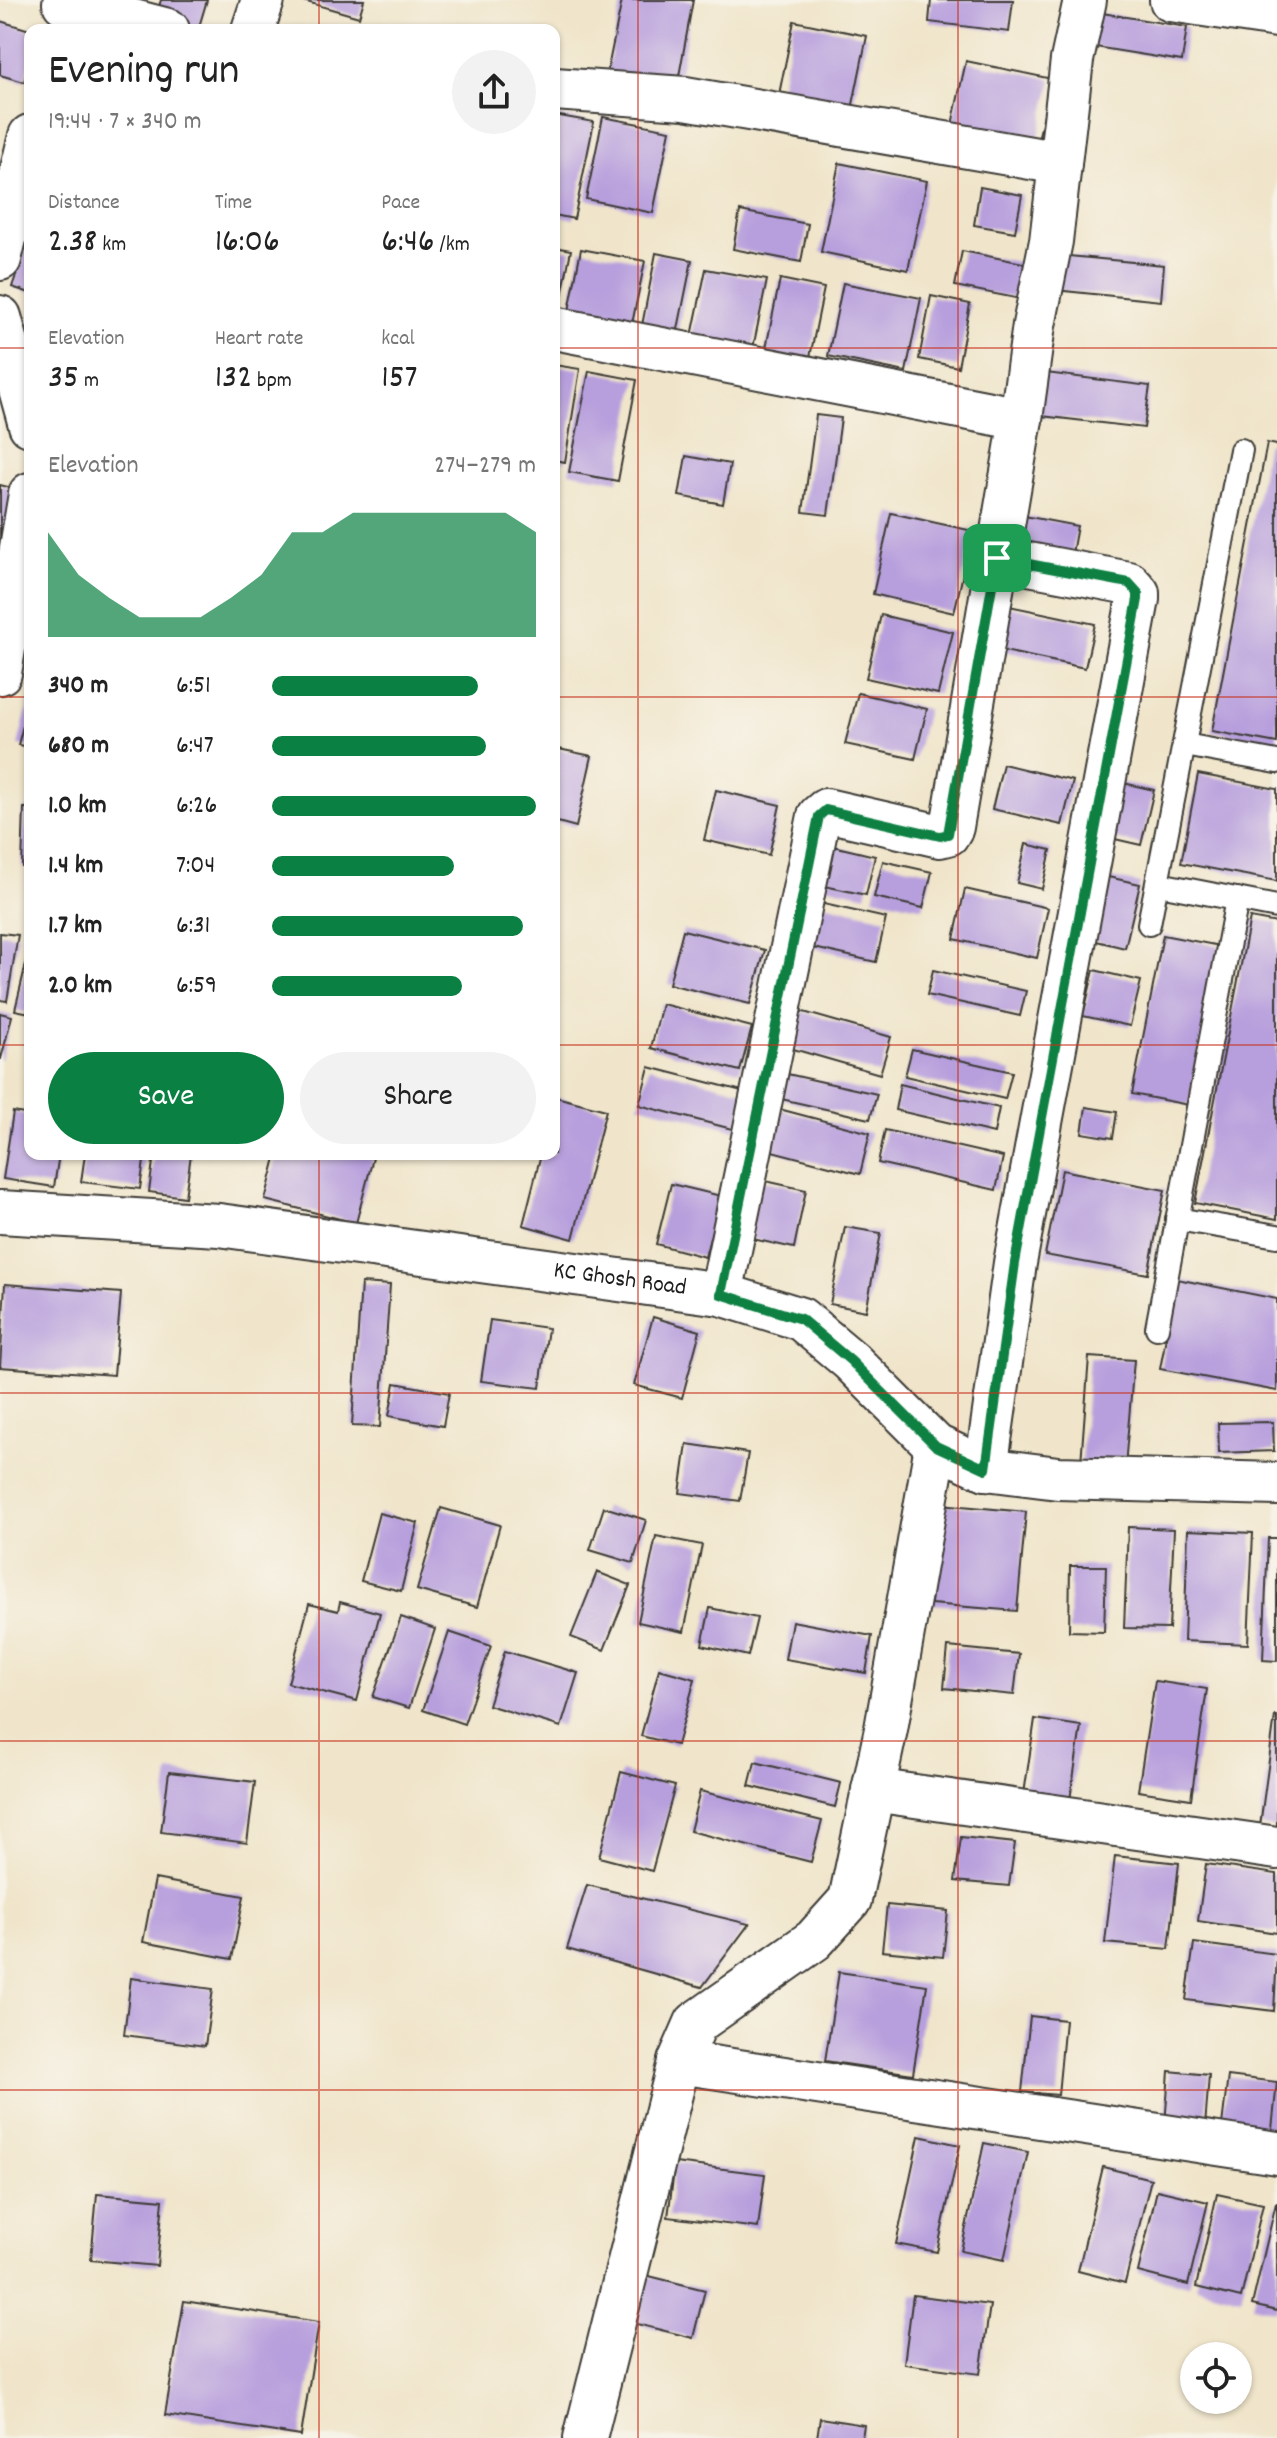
<!DOCTYPE html>
<html lang="en">
<head>
<meta charset="utf-8">
<style>
	:root { --surface:#fff; --page:#f2f2f2; --text:#222; --muted:#767676; --accent:#0b8043 }
	body { margin:0; font-family:Dekko,sans-serif; background:var(--page); color:var(--text); height:100vh; display:flex; flex-direction:column; font-size:30px; white-space:nowrap }
	* { box-sizing:border-box; margin:0 }
	p { font-size:26px; color:var(--muted) }
	.icon { flex:none; width:44px; height:44px; fill:none; stroke:currentColor; stroke-width:2; stroke-linecap:round; stroke-linejoin:round }
	.map { position:relative; flex:1; overflow:hidden }
	.details { position:absolute; left:24px; top:24px; width:536px; height:1136px; display:flex; flex-direction:column; background:var(--surface); border-radius:16px; box-shadow:0 2px 6px #0004 }
	.details>* { flex:none }
	.buttons { position:absolute; left:1180px; top:2342px; display:grid; gap:16px }
	.buttons a { display:grid; place-items:center; width:72px; height:72px; border-radius:50%; background:var(--surface); box-shadow:0 2px 6px #0004; font-size:40px }
	.pin { position:absolute; display:grid; place-items:center; width:68px; height:68px; color:#fff; margin:-34px; border-radius:16px; box-shadow:0 4px 12px #0006 }
	.round { display:grid; place-items:center; flex:none; width:84px; height:84px; border-radius:42px; background:var(--page) }
	.head { display:flex; align-items:center; justify-content:space-between; height:136px; padding:0 24px }
	h1 { font-size:44px; font-weight:600; line-height:60px }
	.figures { display:grid; grid-template-columns:repeat(3,1fr); gap:12px; height:136px; padding:8px 24px }
	.figures div { display:grid; align-content:center }
	.figures b { font-size:34px; font-weight:600 }
	.figures small { font-size:22px; font-weight:400 }
	.figures p { font-size:22px }
	.chart { height:224px; padding:16px 24px }
	.chart p { display:flex; justify-content:space-between }
	.chart svg { width:100%; height:144px; margin-top:8px; fill:var(--accent); opacity:.7 }
	.button { display:flex; gap:16px; margin-top:auto; padding:16px 24px }
	.button a { flex:1; height:92px; border-radius:48px; background:var(--accent); color:#fff; font-size:32px; font-weight:600; line-height:92px; text-align:center }
	.button a+a { background:var(--page); color:var(--text) }
	ul { padding:0 24px; list-style:none; font-size:26px }
	li { display:grid; grid-template-columns:128px 96px 1fr; align-items:center; height:60px }
	li i { height:20px; border-radius:10px; background:var(--accent) }
	.map>svg:first-child { display:block }
</style>
</head>
<body>
<div class="map">
<svg width="1277" height="2438" viewBox="0 0 1277 2438">
	<rect width="100%" height="100%" fill="#f7f3e8"/>
	<filter id="ink" filterUnits="userSpaceOnUse"><feTurbulence type="fractalNoise" baseFrequency=".0125" numOctaves="2"/><feDisplacementMap in="SourceGraphic" scale="16" xChannelSelector="R" yChannelSelector="G"/><feConvolveMatrix kernelMatrix="1 2 1 2 8 2 1 2 1" color-interpolation-filters="sRGB"/></filter>
	<filter id="wash" filterUnits="userSpaceOnUse"><feTurbulence type="fractalNoise" baseFrequency=".006" numOctaves="4" result="noise"/><feDisplacementMap in="SourceGraphic" scale="32" xChannelSelector="R" yChannelSelector="G"/><feGaussianBlur stdDeviation="1.8" result="paint"/><feColorMatrix in="noise" values="0 0 0 0 0 0 0 0 0 0 0 0 0 0 0 0 0 1.4 0 .05"/><feComposite in="paint" operator="in"/></filter>
	<g filter="url(#wash)">
		<rect width="100%" height="100%" fill="#f0e5ca"/>
		<g id="blocks">
			<g fill="#b79fdd">
				<path d="M161,0h46l-9,30 -43,-10z"/>
				<path d="M300,0h64l-5,17z"/>
				<path d="M622,0h71l-16,87 -70,-14z"/>
				<path d="M931,0h82l-4,32 -80,-10z"/>
				<path d="M1096,12l91,15 -5,34 -93,-15z"/>
				<path d="M0,21l30,9v32l-6,20 -24,-7z"/>
				<path d="M794,21l73,15 -18,88 -73,-15z"/>
				<path d="M966,61l86,18 -17,74 -85,-19z"/>
				<path d="M554,115l40,7 -20,97 -20,-4z"/>
				<path d="M603,117l67,13 -17,83 -67,-14z"/>
				<path d="M839,163l88,18 -19,89 -87,-18z"/>
				<path d="M980,187l42,8 -7,37 -41,-7z"/>
				<path d="M740,211l68,13 -7,38 -68,-13z"/>
				<path d="M30,235v58l-18,-6z"/>
				<path d="M554,247l17,3 -14,71 -3,-1z"/>
				<path d="M581,249l64,12 -13,63 -63,-13z"/>
				<path d="M962,251l76,15 -7,35 -76,-15z"/>
				<path d="M656,253l36,7 -17,84 -35,-8z"/>
				<path d="M1058,255l106,10 -3,36 -106,-11z"/>
				<path d="M706,269l61,11 -15,73 -61,-12z"/>
				<path d="M780,279l44,9 -15,74 -44,-9z"/>
				<path d="M843,283l78,15 -15,74 -78,-16z"/>
				<path d="M931,296l39,8 -12,63 -39,-8z"/>
				<path d="M554,365l26,4 -15,93 -11,-2z"/>
				<path d="M589,371l48,9 -19,101 -49,-9z"/>
				<path d="M1038,372l112,14 -6,42 -111,-13z"/>
				<path d="M816,415l25,3 -13,97 -25,-3z"/>
				<path d="M1267,443l10,2v298l-65,-12z"/>
				<path d="M686,456l44,8 -7,40 -44,-8z"/>
				<path d="M0,485l16,4 -13,55 -3,-1z"/>
				<path d="M891,513l82,18 -19,82 -81,-19z"/>
				<path d="M1014,514l63,12 -6,33 -63,-11z"/>
				<path d="M995,603l100,21 -10,44 -100,-21z"/>
				<path d="M881,615l72,17 -15,62 -72,-16z"/>
				<path d="M858,693l69,16 -12,50 -70,-15z"/>
				<path d="M30,698v49l-12,-2z"/>
				<path d="M554,748l38,8 -16,71 -22,-6z"/>
				<path d="M1003,764l70,17 -11,44 -70,-16z"/>
				<path d="M1198,774l79,15v92l-96,-18z"/>
				<path d="M1119,782l35,8 -13,55 -35,-8z"/>
				<path d="M716,790l64,15 -11,50 -65,-15z"/>
				<path d="M24,808h6v59h-8z"/>
				<path d="M820,843l55,13 -9,39 -55,-12z"/>
				<path d="M1026,844l25,6 -9,39 -25,-6z"/>
				<path d="M883,861l49,11 -9,36 -49,-11z"/>
				<path d="M1099,875l41,9 -15,64 -41,-10z"/>
				<path d="M965,889l83,19 -11,50 -83,-19z"/>
				<path d="M815,902l71,16 -10,44 -71,-16z"/>
				<path d="M1250,918l27,5v296l-82,-16z"/>
				<path d="M683,930l82,20 -15,54 -81,-20z"/>
				<path d="M0,933l18,2 -11,66 -7,-1z"/>
				<path d="M1163,935l57,11 -31,159 -57,-11z"/>
				<path d="M30,947v66l-15,-3z"/>
				<path d="M933,970l93,21 -6,25 -93,-21z"/>
				<path d="M1094,970l47,11 -11,45 -47,-10z"/>
				<path d="M662,1004l90,23 -12,44 -89,-23z"/>
				<path d="M786,1007l105,30 -11,37 -104,-30z"/>
				<path d="M0,1013l12,3 -11,43h-1z"/>
				<path d="M912,1049l100,23 -7,27 -100,-23z"/>
				<path d="M649,1067l97,25 -10,38 -97,-25z"/>
				<path d="M774,1071l103,23 -7,25 -102,-23z"/>
				<path d="M900,1084l99,24 -5,25 -99,-23z"/>
				<path d="M556,1097l50,13 -33,129 -50,-14 18,-71h13z"/>
				<path d="M764,1105l106,28 -10,41 -107,-28z"/>
				<path d="M1086,1107l31,5 -4,26 -31,-5z"/>
				<path d="M13,1112l17,3v39h29l-5,33 -51,-8z"/>
				<path d="M885,1130l118,27 -7,33 -118,-27z"/>
				<path d="M85,1154h60l-5,35 -59,-7z"/>
				<path d="M154,1154h37l-6,43 -36,-5z"/>
				<path d="M277,1154h80l16,4 -17,65 -91,-23z"/>
				<path d="M1062,1170l103,20 -17,84 -103,-19z"/>
				<path d="M761,1180l45,10 -12,58 -46,-10z"/>
				<path d="M671,1184l50,12 -16,61 -49,-13z"/>
				<path d="M845,1227l36,6 -15,78 -36,-7z"/>
				<path d="M1177,1279l100,20v92l-117,-22z"/>
				<path d="M361,1283l29,2 -10,142 -28,-1z"/>
				<path d="M5,1284l116,9 -7,82 -114,-8z"/>
				<path d="M653,1317l47,14 -18,67 -48,-13z"/>
				<path d="M490,1320l58,8 -8,60 -59,-7z"/>
				<path d="M1089,1357l45,3 -9,106 -44,-3z"/>
				<path d="M395,1383l54,10 -6,33 -54,-10z"/>
				<path d="M1273,1422l1,29 -55,2 -1,-30z"/>
				<path d="M687,1444l61,9 -8,48 -60,-8z"/>
				<path d="M940,1504l86,8 -9,99 -86,-7z"/>
				<path d="M604,1507l42,13 -13,43 -43,-13z"/>
				<path d="M441,1508l59,17 -23,82 -60,-17z"/>
				<path d="M379,1513l39,10 -17,68 -40,-10z"/>
				<path d="M1128,1527l46,2 -5,100 -45,-1z"/>
				<path d="M1188,1530l65,3 -5,111 -64,-3z"/>
				<path d="M656,1536l46,9 -18,87 -46,-10z"/>
				<path d="M1268,1538h9v123l-14,-1z"/>
				<path d="M1070,1566h36l-2,66 -35,-1z"/>
				<path d="M597,1572l33,13 -26,65 -33,-13z"/>
				<path d="M340,1602l40,11 -23,88 -69,-18 21,-79 29,7z"/>
				<path d="M710,1608l47,10 -9,38 -46,-11z"/>
				<path d="M401,1617l34,12 -26,79 -36,-11z"/>
				<path d="M792,1621l80,15 -6,37 -81,-14z"/>
				<path d="M449,1632l42,14 -27,78 -41,-14z"/>
				<path d="M948,1647l71,7 -5,41 -70,-7z"/>
				<path d="M505,1651l73,22 -17,54 -73,-22z"/>
				<path d="M659,1669l36,10 -18,66 -36,-9z"/>
				<path d="M1155,1681l52,8 -16,110 -53,-8z"/>
				<path d="M1275,1716h2v112l-17,-2z"/>
				<path d="M1035,1719l46,7 -11,74 -46,-6z"/>
				<path d="M755,1762l86,21 -6,24 -86,-21z"/>
				<path d="M169,1772l86,10 -8,61 -86,-11z"/>
				<path d="M621,1772l54,14 -23,85 -53,-14z"/>
				<path d="M700,1791l122,30 -11,41 -121,-31z"/>
				<path d="M961,1837l54,6 -6,43 -54,-5z"/>
				<path d="M1115,1856l64,7 -10,86 -64,-6z"/>
				<path d="M1206,1864l71,10v59l-79,-12z"/>
				<path d="M155,1879l89,17 -12,63 -89,-17z"/>
				<path d="M587,1885l162,39 -47,63 -135,-38z"/>
				<path d="M887,1905l61,6 -5,46 -61,-6z"/>
				<path d="M1194,1943l83,11 -3,57 -88,-11z"/>
				<path d="M839,1972l88,13 -14,89 -88,-13z"/>
				<path d="M131,1978l82,11 -8,57 -81,-11z"/>
				<path d="M1030,2016l35,4 -7,75 -36,-3z"/>
				<path d="M1169,2071l40,4 -4,52 -40,-2z"/>
				<path d="M1228,2076l49,6 -6,57 -50,-6z"/>
				<path d="M919,2136l41,9 -23,107 -41,-8z"/>
				<path d="M984,2143l44,9 -24,108 -43,-9z"/>
				<path d="M675,2163l90,11 -7,54 -90,-11z"/>
				<path d="M1103,2167l48,12 -26,104 -47,-12z"/>
				<path d="M1157,2190l51,12 -20,83 -50,-13z"/>
				<path d="M97,2194l66,6 -6,66 -66,-6z"/>
				<path d="M1217,2194l46,10 -22,94 -45,-11z"/>
				<path d="M1276,2203h1v108l-25,-6z"/>
				<path d="M645,2275l60,15 -12,48 -60,-15z"/>
				<path d="M913,2295l77,10 -10,69 -76,-10z"/>
				<path d="M184,2301l135,21 -18,114 -136,-21z"/>
				<path d="M820,2418l44,7 -2,13h-45z"/>
			</g>
		</g>
	</g>
	<g filter="url(#ink)">
		<use href="#blocks" fill-opacity="0" stroke="#3c3a36" stroke-width="2"/>
		<g fill="none" stroke-linecap="round" stroke-linejoin="round">
			<defs>
				<g id="service">
					<path d="M1185,745l92,17"/>
					<path d="M1159,884l118,23"/>
					<path d="M1149,924l92,-474"/>
					<path d="M1177,1219l100,17"/>
					<path d="M1157,1328l80,-429"/>
				</g>
				<g id="minor">
					<path d="M1171,0l106,16"/>
					<path d="M64,3l104,27"/>
					<path d="M253,30l10,-30"/>
					<path d="M554,89l131,9 375,65"/>
					<path d="M0,259l30,-123"/>
					<path d="M0,317l30,108"/>
					<path d="M554,328l467,91 13,-94 17,-84 21,-181 13,-60"/>
					<path d="M0,673l30,-179"/>
					<path id="s1" d="M0,1212l219,13 502,69 80,25 50,42 85,85 50,23 72,9 219,6"/>
					<path d="M721,1294l98,-478 7,-6 114,26 8,-2 4,-7 69,-408"/>
					<path d="M986,1469l29,-206 123,-664v-6l-9,-10 -132,-25"/>
					<path d="M873,1790l404,58"/>
					<path d="M679,2062l598,91"/>
					<path d="M585,2438l94,-376 17,-39 118,-83 36,-40 36,-171 50,-283"/>
				</g>
			</defs>
			<use href="#service" stroke="#3c3a36" stroke-width="26"/>
			<use href="#minor" stroke="#3c3a36" stroke-width="46"/>
			<use href="#service" stroke="#fff" stroke-width="22"/>
			<use href="#minor" stroke="#fff" stroke-width="42"/>
		</g>
	</g>
	<g fill="none" stroke-linecap="round" stroke-linejoin="round" filter="url(#ink)">
		<defs>
			<path id="route" d="M997,558l132,25 9,10v6l-123,664 -29,206 -50,-23 -85,-85 -50,-42 -80,-25 98,-478 7,-6 114,26 8,-2z"/>
		</defs>
		<use href="#route" stroke="#fff" stroke-width="16"/>
		<use href="#route" stroke="#0b8043" stroke-width="10"/>
	</g>
	<path fill="none" stroke="#c8321e" stroke-width="2" stroke-opacity="0.55" d="M319,0v30M638,0v2438M958,0v2438M0,348h30M554,348h723M0,697h30M554,697h723M0,1045h30M554,1045h723M319,1154v1284M0,1393h1277M0,1741h1277M0,2090h1277"/>
	<g text-anchor="middle" dominant-baseline="central" stroke-width="7" stroke-linejoin="round" paint-order="stroke">
		<g font-size="24" fill="#1c1c1c" stroke="#f7f3e8">
			<text stroke="none"><textPath href="#s1" startOffset="624">KC Ghosh Road</textPath></text>
		</g>
	</g>
</svg>
<div class="buttons">
<a><svg class="icon" aria-label="locate" viewBox="0 0 24 24"><circle cx="12" cy="12" r="6"/><path d="M12 2v4M12 18v4M2 12h4M18 12h4"/></svg></a>
</div>
<div class="pin" style="left:997px;top:558px;background:#1e9e55"><svg class="icon" aria-label="arrive" viewBox="0 0 24 24"><path d="M6 21V4h12l-3 4 3 4H6"/></svg></div>
<section class="details">
<div class="head"><div><h1>Evening run</h1><p>19:44 · 7 × 340 m</p></div><a class="round"><svg class="icon" aria-label="share" viewBox="0 0 24 24"><path d="M12 15V3M7 8l5-5 5 5M5 13v7h14v-7"/></svg></a></div>
<div class="figures">
<div><p>Distance</p><b>2.38<small> km</small></b></div>
<div><p>Time</p><b>16:06</b></div>
<div><p>Pace</p><b>6:46<small> /km</small></b></div>
</div>
<div class="figures">
<div><p>Elevation</p><b>35<small> m</small></b></div>
<div><p>Heart rate</p><b>132<small> bpm</small></b></div>
<div><p>kcal</p><b>157</b></div>
</div>
<div class="chart"><p><span>Elevation</span>274–279 m</p>
<svg viewBox="0 0 160 44" preserveAspectRatio="none"><path d="M0 44V12L10 25L20 32L30 38L40 38L50 38L60 32L70 25L80 12L90 12L100 6L110 6L120 6L130 6L140 6L150 6L160 12V44z"/></svg>
</div>
<ul>
<li><b>340 m</b>6:51<i style="width:78%"></i></li>
<li><b>680 m</b>6:47<i style="width:81%"></i></li>
<li><b>1.0 km</b>6:26<i style="width:100%"></i></li>
<li><b>1.4 km</b>7:04<i style="width:69%"></i></li>
<li><b>1.7 km</b>6:31<i style="width:95%"></i></li>
<li><b>2.0 km</b>6:59<i style="width:72%"></i></li>
</ul>
<div class="button"><a>Save</a><a>Share</a></div>
</section>
</div>
</body>
</html>
